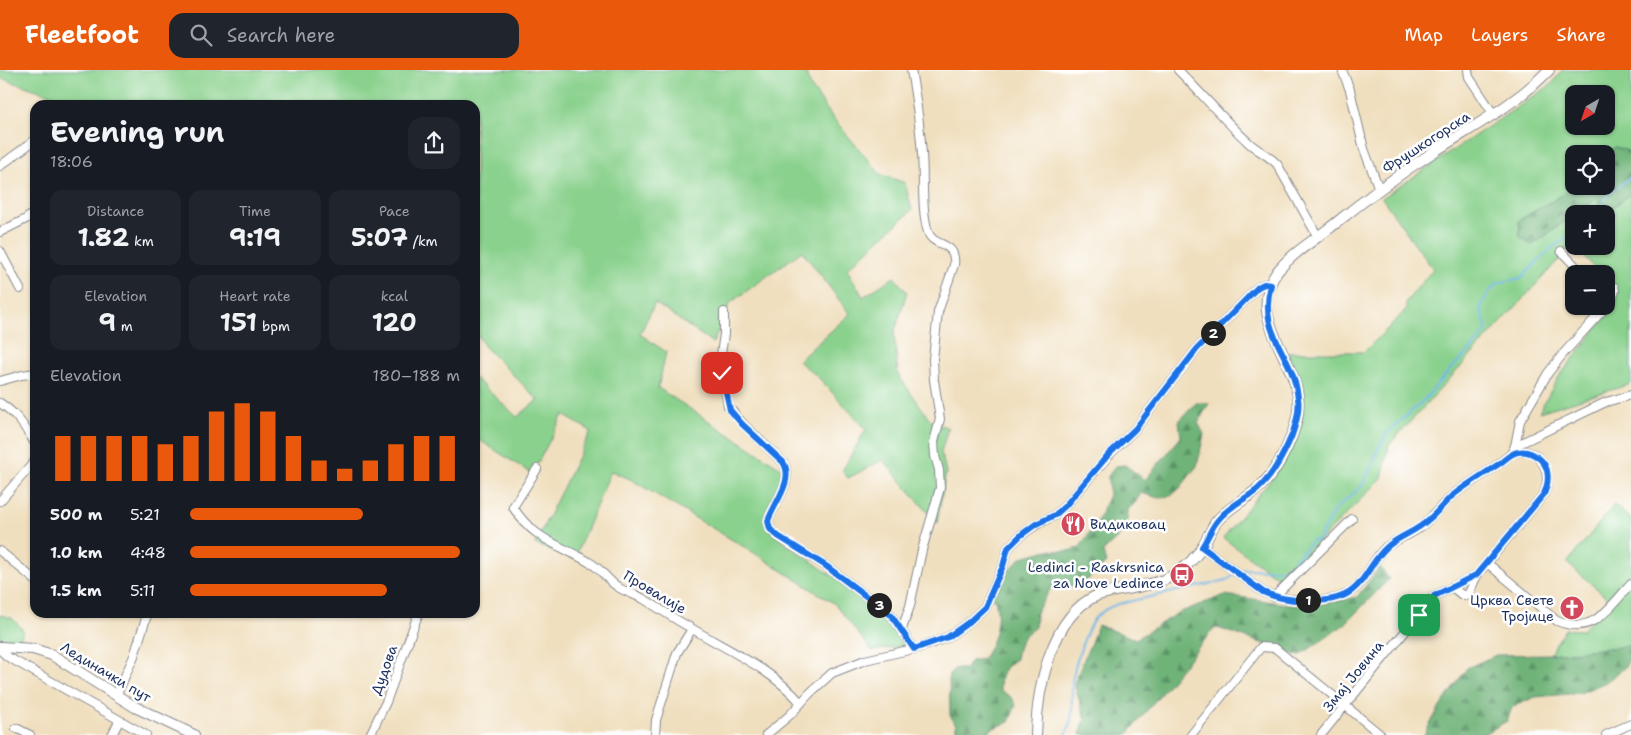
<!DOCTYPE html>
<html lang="en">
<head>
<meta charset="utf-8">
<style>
	:root { --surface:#171b24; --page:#20242c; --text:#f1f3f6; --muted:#9ea1a6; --accent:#ea580c }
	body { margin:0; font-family:"Shantell Sans",sans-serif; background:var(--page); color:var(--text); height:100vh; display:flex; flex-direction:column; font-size:19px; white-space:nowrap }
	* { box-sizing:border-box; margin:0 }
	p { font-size:16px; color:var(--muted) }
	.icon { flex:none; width:28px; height:28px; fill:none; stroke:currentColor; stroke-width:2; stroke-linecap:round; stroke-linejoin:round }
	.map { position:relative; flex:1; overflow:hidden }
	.drawer { position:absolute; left:30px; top:30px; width:450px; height:518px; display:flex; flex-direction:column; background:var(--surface); border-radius:15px; box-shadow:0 1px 4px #0004 }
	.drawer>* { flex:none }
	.needle { width:32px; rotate:219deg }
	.controls { position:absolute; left:1565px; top:15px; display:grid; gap:10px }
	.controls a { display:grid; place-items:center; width:50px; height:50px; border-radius:10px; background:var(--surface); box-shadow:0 1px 4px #0004; font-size:25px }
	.pin { position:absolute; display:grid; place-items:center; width:42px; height:42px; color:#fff; margin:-21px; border-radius:10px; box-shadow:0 2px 8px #0006 }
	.km { position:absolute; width:25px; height:25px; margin:-12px; border-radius:50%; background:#222; color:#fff; font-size:14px; line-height:25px; text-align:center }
	.round { display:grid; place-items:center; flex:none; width:52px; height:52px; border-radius:15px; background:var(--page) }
	.head { display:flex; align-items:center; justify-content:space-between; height:85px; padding:0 20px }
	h1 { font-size:28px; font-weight:700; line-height:38px }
	.stats { display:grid; grid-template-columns:repeat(3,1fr); gap:8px; height:85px; padding:5px 20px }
	.stats div { display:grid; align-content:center; border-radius:12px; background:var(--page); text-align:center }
	.stats b { font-size:25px; font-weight:700 }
	.stats small { font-size:14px; font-weight:400 }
	.stats p { font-size:14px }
	.chart { height:140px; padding:10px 20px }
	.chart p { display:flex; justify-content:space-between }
	.chart svg { width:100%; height:90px; margin-top:5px; stroke:var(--accent); stroke-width:6 }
	ul { padding:0 20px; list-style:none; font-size:16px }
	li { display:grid; grid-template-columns:80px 60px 1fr; align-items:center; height:38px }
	li i { height:12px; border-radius:6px; background:var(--accent) }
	header { display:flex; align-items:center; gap:30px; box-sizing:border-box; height:70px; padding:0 25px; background:var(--accent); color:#fff }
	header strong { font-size:24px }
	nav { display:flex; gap:28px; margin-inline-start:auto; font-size:18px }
	.search { width:350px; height:45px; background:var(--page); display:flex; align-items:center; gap:12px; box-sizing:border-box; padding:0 18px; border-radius:15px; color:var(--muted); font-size:19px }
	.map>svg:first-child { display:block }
</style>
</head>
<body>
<header>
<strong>Fleetfoot</strong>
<div class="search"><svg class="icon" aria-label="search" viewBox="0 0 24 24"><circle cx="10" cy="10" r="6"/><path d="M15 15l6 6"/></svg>Search here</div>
<nav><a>Map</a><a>Layers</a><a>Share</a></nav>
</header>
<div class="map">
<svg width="1631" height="665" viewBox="0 0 1631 665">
	<defs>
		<pattern id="forest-firs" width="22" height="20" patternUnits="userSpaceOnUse" patternTransform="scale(1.25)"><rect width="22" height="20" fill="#6fb378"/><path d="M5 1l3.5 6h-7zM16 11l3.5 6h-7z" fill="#5a9266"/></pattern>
	</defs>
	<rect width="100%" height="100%" fill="#fff"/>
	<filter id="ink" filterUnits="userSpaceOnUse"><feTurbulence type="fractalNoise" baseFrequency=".02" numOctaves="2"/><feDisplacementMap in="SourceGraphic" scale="10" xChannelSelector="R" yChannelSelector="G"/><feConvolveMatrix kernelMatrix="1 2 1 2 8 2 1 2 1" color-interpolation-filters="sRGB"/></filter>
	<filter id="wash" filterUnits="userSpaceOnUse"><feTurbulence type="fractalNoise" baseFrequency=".0096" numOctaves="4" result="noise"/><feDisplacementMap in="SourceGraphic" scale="20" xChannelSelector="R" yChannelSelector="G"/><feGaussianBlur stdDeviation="1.12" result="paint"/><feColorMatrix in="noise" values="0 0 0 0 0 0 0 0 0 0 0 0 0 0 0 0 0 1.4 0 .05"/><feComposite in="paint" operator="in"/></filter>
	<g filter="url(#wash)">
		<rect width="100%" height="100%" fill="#f0dfbe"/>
		<g fill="#8ad18d" stroke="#528076" fill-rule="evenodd">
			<path d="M0,0h810l-4,4 5,13 22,31 47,56 25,9 7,27 -65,59 16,28 31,-20 13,15 -13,42 4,41 33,46 17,7 -7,24 5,20 -9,51 -54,-63 -35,18 -6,-7 24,-42 -50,-54 -18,-14 52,-47 -48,-63 -72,52 -17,40 -58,-40 -15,31 26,18 -8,36 126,82 -15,53 16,20 102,71 17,32 -32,5 -37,-47 -79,-50 -126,-75 -19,-8 -37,88 -39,-15 56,-113 -28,-16 -31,59 -54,-35 -3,18v-79l42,39 21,-17 -53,-53 -10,-16v-226h-392l-83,-27z"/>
			<path d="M1562,0h69v82l-16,-5 -9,8 -32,-1v31l-9,9 -33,51 42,-30v28l-185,202 -7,33 -101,102 -58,-42 54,-66 25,-49v-32l-14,-39h76l42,-42v-8l27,-33 -51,-71 170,-114zM1574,24h32v32h-32z"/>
			<path d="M1631,123v191l-92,28 19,-34 59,-75 -2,-9 -9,-11v-9h-7l-23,-28h30v-32h-30l20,-15 10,14z"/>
			<path d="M1614,435l17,14v125l-10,3 -71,7 15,-25 17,1 28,-30 -43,-37z"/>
			<path d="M0,545l12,3 11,12 -4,14 -19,1z"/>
		</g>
		<g fill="url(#forest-firs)" stroke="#45716b">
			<path d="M1615,77l16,5v41l-25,20 -10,-14 -64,46 -12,-8 -1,-17 45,-26 10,-9 32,1v-31z"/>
			<path d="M1196,333h13l-11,20 6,11 -7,32 -17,22 -9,8 -12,2 -18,-5 -6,10 -7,6c0,27 -9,25 -25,43l3,11 -21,19 -11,4 -16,-1 -7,3 -15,25 -1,14c-14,10 -16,14 -19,32 -13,8 -16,15 -16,31l12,8 4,7 -7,17 -18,7 -3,6h-32v-10l-6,-10 -1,-41 5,-5h12l5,-8 11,-2c12,-13 22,-48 10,-63l14,-28 4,1 12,-12 26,-7 12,1h10l10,-4 19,-29 10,-23 -1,-18 7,-11 10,-1 20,15 36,-43 -2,-16z"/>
			<path d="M1380,497l9,12 -44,45 -46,32 -84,-29 -88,108h-47l5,-17 -11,-34 24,-59 38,14 42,-26 47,-18 82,12 50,-10z"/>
			<path d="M1631,574v12l-6,11 -19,15 -26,11 -45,4 -23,10 -5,14 -25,14h-58l14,-25 29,-42 29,-13 54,-1 71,-7z"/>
		</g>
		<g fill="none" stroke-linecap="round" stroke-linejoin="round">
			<g stroke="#73b8e9" stroke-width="2">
				<path d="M1594,144l16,-21 21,-16"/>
				<path d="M1240,502l4,-3 41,1 27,-29 6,-1 17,-31 26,-22 13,-26 2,-8 11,-20 38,-34 22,-26 29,-29 11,-14 -7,-22 8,-15 10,-10 23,-5 32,-31 21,-14"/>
				<path d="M1066,665c9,-20 5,-32 6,-53 2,-15 14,-53 23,-64 7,-7 14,-11 23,-14l109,-24 9,-6"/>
			</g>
		</g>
	</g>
	<g filter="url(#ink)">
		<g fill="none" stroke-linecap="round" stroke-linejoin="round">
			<defs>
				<g id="street">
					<path d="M1178,0c24,24 46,50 71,73 9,8 19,12 28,21l41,73"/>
					<path d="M1342,0l8,20 14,59 15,40"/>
					<path d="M1468,0l1,7 25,38"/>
					<path d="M0,96l35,-26"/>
					<path d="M0,162l26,-13 9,-7"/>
					<path d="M0,181l20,38"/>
					<path d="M1561,181l22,23"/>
					<path d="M1610,232l5,-11 -1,-4"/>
					<path d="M724,242v22l-4,27 8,45 15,18 40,38c12,18 -9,41 -15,59l2,8 8,8 48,29 65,49 23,34"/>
					<path d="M0,311l22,-6 13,-2"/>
					<path d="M0,333c18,12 24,23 35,40"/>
					<path d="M1515,376l91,-44 25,-7"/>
					<path d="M537,399l-24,38c21,34 49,38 79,57 10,6 16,17 26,23 7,5 16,7 24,11 17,10 32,21 49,30 38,23 81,41 110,75"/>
					<path d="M0,431l35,-40"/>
					<path d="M1202,477l61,45c19,8 62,13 82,3 20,-9 25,-33 41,-48 9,-7 21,-11 30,-17 14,-9 23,-23 36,-34 19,-15 41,-26 59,-42l4,-8 5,-25 28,-48 15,-19 47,-52 -4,-4"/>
					<path d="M0,481l35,29"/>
					<path d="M1487,493l70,58c36,15 52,-13 74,-37"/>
					<path d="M1452,517l10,8h5l2,-2 8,-18"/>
					<path d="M1274,527l78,-78"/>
					<path d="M902,559l8,-23 12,-56 18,-62 -1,-18 -4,-14 -1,-14 6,-23 -6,-39 -1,-21 5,-47 16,-47c3,-25 -21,-17 -26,-33 -7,-23 -4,-54 -6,-78 -2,-28 -6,-56 -11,-84"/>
					<path d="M0,580l8,7 138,78"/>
					<path d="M116,626l18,-40 14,-44"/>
					<path d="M16,658l14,7"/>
					<path d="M112,665l7,-14"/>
					<path d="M370,665l16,-33 33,-90"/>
					<path d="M655,665l1,-15 21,-67 15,-24"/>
					<path d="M766,665l24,-20 20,-22 22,-20 33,-13 57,-13 26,-10 21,-15 16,-15 18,-41 5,-18 13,-13 15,-10 19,-10 10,-9 44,-51 26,-26 62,-80 61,-62 6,-3 7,1"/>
					<path d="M1191,665l70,-88 14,1 106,87"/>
					<path d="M1321,665l113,-139 43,-21 67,-81c10,-24 -6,-51 -33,-40"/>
					<path d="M1606,665l25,-11"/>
				</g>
				<g id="secondary">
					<path d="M0,577l33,2 19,6 83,52 59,28"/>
					<path d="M1036,665c1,-46 15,-120 62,-140 20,-6 54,-8 72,-18 15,-8 27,-20 35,-35 4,-7 7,-14 11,-20 11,-14 28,-21 40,-32 22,-17 46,-65 42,-93 -5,-42 -52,-82 -21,-125 14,-18 36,-31 54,-45 33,-27 68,-53 104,-76 40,-26 80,-46 114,-81"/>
				</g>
			</defs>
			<use href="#street" stroke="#86878e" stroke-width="10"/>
			<use href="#secondary" stroke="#86878e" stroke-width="12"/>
			<use href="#street" stroke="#fff" stroke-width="8"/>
			<use href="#secondary" stroke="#fff" stroke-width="10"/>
		</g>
	</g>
	<g fill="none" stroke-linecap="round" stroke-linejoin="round" filter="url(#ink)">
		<defs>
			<path id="route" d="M722,303l8,37 12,14 41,38c12,18 -9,41 -15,59l2,8 8,7 48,30 65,49 23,34 34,-12 21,-15 16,-15 18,-41 5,-18 13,-13 15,-11 19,-9 10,-9 43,-51 27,-26 62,-80 61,-62 6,-3 7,1c-14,50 23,69 27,113 2,12 -2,26 -6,37 -8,19 -19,41 -35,55 -13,10 -29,17 -39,30 -7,8 -10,18 -16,27l61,45c19,9 62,13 82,3 20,-10 25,-33 42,-48 12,-11 29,-15 41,-27 9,-7 16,-17 24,-24 15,-12 32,-22 47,-32 7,-5 12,-11 19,-12 8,-2 16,2 22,7 10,9 9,23 4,35l-68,81 -42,21 -15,19"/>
		</defs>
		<use href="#route" stroke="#fff" stroke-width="10"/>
		<use href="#route" stroke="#1a73e8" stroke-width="6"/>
	</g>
	<defs>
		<symbol id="restaurant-disc" viewBox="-11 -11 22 22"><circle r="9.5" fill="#d1495b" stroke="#fff"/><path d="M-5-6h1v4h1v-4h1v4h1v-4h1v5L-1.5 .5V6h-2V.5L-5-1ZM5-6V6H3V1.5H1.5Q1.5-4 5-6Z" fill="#fff"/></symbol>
		<symbol id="bus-disc" viewBox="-11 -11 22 22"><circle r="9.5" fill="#d1495b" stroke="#fff"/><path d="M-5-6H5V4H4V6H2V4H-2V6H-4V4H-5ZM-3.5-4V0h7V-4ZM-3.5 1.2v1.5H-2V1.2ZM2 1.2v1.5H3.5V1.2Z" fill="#fff"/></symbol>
		<symbol id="church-disc" viewBox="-11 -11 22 22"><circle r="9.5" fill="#d1495b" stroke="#fff"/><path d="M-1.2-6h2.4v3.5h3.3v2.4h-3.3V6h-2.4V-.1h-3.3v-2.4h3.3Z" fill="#fff"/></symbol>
	</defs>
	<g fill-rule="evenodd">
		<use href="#restaurant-disc" x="1059" y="440" width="28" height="28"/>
		<use href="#bus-disc" x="1168" y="491" width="28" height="28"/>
		<use href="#church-disc" x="1558" y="524" width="28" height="28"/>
	</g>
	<g text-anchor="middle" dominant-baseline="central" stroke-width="5" stroke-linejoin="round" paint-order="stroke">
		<g font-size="14" fill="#1b2f5e" stroke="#fff">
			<text transform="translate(1426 72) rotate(-33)">Фрушкогорска</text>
			<text transform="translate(655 522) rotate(31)">Провалије</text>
			<text transform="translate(384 600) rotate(-70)">Дудова</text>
			<text transform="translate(106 602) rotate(31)">Лединачки пут</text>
			<text transform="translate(1353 606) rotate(-51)">Змај Јовина</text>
		</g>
		<g font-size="14" fill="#1b2f5e" stroke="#fff" text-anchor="end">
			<text x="1090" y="454" text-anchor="start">Видиковац</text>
			<text x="1164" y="497">Ledinci - Raskrsnica<tspan x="1164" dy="16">za Nove Ledince</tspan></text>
			<text x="1554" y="530">Црква Свете<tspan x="1554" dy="16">Тројице</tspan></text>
		</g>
	</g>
</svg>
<div class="controls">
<a><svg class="needle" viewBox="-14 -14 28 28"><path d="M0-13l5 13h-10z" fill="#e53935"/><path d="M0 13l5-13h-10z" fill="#9ea1a6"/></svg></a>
<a><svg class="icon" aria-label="locate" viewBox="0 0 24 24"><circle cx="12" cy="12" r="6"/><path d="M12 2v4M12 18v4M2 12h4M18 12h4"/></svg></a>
<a>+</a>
<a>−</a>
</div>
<div class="pin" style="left:1419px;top:545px;background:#1e9e55"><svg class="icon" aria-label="arrive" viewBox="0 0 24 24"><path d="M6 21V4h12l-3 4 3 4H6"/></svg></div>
<div class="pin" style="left:722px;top:303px;background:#d93025"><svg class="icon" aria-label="check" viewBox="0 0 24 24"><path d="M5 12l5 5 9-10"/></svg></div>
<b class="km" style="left:1308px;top:530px">1</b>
<b class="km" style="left:1213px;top:263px">2</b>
<b class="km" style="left:879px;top:535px">3</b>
<section class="drawer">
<div class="head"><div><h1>Evening run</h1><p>18:06</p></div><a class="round"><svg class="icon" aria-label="share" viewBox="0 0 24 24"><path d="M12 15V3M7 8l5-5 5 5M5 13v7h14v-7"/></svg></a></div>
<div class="stats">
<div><p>Distance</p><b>1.82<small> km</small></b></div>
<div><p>Time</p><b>9:19</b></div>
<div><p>Pace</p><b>5:07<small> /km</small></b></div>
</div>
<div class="stats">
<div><p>Elevation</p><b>9<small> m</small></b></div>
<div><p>Heart rate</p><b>151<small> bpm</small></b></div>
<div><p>kcal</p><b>120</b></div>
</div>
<div class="chart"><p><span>Elevation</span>180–188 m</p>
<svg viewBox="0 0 160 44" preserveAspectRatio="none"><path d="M5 44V22M15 44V22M25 44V22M35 44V22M45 44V26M55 44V22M65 44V10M75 44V6M85 44V10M95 44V22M105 44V34M115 44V38M125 44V34M135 44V26M145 44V22M155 44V22"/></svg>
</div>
<ul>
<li><b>500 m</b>5:21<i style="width:64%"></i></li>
<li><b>1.0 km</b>4:48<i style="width:100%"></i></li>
<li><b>1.5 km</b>5:11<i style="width:73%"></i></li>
</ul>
</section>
</div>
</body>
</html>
